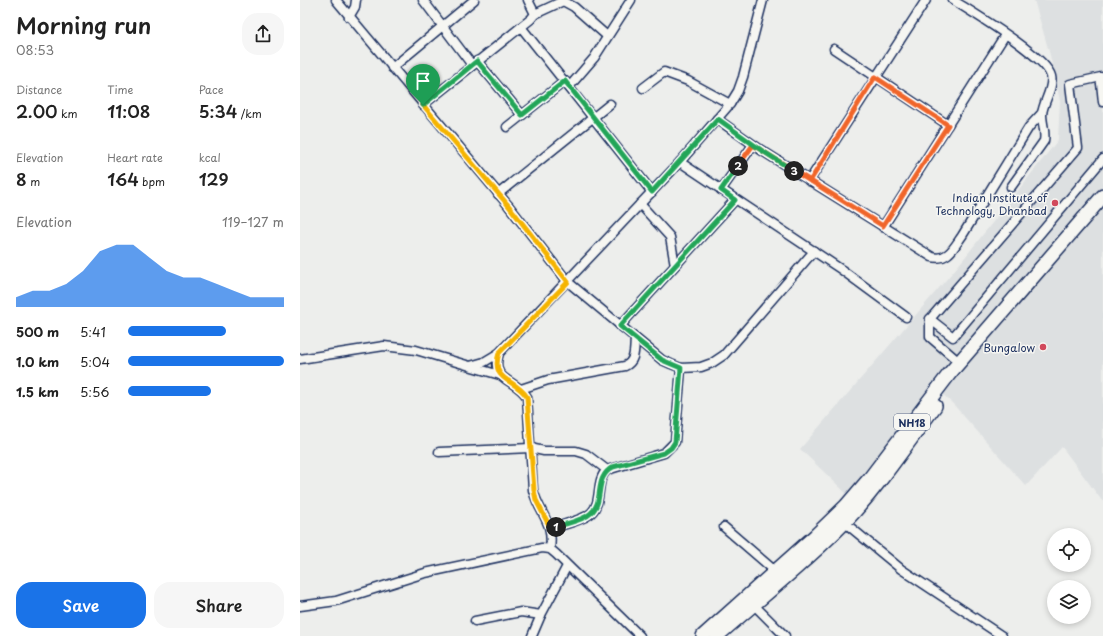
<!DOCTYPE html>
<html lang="en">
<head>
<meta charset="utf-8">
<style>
	:root { --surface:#fff; --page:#f6f6f6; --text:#222; --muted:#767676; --accent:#1a73e8 }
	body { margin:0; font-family:"Playpen Sans",sans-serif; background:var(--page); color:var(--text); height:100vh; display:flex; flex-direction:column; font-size:15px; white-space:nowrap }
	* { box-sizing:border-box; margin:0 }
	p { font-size:13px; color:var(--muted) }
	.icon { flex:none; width:22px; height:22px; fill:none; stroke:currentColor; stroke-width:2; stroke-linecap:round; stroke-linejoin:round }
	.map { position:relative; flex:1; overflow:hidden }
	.panel { display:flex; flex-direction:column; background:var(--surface); width:300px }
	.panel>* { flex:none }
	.buttons { position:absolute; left:747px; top:528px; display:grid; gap:8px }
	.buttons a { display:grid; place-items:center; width:44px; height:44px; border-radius:50%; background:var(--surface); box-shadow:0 2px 6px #0003; font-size:20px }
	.pin { position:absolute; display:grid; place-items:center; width:34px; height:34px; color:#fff; margin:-41px -17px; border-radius:50% 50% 50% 0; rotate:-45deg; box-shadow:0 0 4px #0007 }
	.pin .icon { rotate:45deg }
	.km { position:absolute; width:20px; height:20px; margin:-10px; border-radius:50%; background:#222; color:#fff; font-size:11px; line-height:20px; text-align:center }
	.round { display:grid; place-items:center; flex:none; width:42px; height:42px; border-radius:16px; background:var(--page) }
	.overview { display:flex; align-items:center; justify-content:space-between; height:68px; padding:0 16px }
	h1 { font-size:22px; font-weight:600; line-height:30px }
	.figures { display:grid; grid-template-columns:repeat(3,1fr); gap:6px; height:68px; padding:4px 16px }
	.figures div { display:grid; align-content:center }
	.figures b { font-size:17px; font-weight:600 }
	.figures small { font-size:11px; font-weight:400 }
	.figures p { font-size:11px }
	.chart { height:112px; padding:8px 16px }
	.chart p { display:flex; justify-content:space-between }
	.chart svg { width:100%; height:72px; margin-top:4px; fill:var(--accent); opacity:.7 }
	.button { display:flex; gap:8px; margin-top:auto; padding:8px 16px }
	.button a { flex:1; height:46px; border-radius:16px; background:var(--accent); color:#fff; font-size:16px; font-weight:600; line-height:46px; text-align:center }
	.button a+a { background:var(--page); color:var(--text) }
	ul { padding:0 16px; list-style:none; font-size:13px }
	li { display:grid; grid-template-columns:64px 48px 1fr; align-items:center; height:30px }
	li i { height:10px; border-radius:5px; background:var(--accent) }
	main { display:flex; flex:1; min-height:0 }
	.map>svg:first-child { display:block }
</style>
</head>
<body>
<main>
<section class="panel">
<div class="overview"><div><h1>Morning run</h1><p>08:53</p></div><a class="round"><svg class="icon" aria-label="share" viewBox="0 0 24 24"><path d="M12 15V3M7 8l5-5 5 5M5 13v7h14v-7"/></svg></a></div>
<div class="figures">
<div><p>Distance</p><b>2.00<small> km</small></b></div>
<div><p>Time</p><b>11:08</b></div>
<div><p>Pace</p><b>5:34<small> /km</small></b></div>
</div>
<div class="figures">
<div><p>Elevation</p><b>8<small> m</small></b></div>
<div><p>Heart rate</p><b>164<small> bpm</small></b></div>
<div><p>kcal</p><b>129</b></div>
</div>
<div class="chart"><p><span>Elevation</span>119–127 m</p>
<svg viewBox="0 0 160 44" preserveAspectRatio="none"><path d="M0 44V38L10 34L20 34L30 30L40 22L50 10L60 6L70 6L80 14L90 22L100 26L110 26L120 30L130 34L140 38L150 38L160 38V44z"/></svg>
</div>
<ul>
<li><b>500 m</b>5:41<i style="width:63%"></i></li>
<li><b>1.0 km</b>5:04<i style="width:100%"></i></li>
<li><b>1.5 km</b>5:56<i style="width:53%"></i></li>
</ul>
<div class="button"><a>Save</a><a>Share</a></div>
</section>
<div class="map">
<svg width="803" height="636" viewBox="0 0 803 636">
	<rect width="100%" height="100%" fill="#edeeec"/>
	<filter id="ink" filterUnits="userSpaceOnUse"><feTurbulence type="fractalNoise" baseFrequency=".025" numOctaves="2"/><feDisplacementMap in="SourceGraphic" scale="8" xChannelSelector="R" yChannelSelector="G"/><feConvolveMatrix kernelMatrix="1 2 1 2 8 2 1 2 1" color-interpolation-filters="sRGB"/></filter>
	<g filter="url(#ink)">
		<path fill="#dde0e1" d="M734,0h69v502l-41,-55 -36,39 -73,-82 -19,-18 -87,108 -47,-45 158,-183 100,-126 2,-39 -10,-46z"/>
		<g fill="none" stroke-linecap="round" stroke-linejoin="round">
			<defs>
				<g id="minor">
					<path d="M36,0l172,205 60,77 94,78 9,4 10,4 20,-1 11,-4 12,-8 90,-104"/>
					<path d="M123,0l49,65"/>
					<path d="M653,0c20,13 93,56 98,76 3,12 -8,26 -9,38 0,10 4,18 2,27l-33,46"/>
					<path d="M235,14l28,-13 11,6 33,29"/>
					<path d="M49,17l6,-10 1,-7"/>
					<path d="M221,27l131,165"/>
					<path d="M534,49l114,76"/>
					<path d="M177,61l45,54"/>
					<path d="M92,68l82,-68"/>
					<path d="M801,83v-6l-31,7 8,64 -148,171 23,18 150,-178"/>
					<path d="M803,83h-2l2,19"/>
					<path d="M269,87l25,-29 37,-58"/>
					<path d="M343,88l21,-16 24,9 42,23"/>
					<path d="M123,105l108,-86 4,-5 -7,-14"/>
					<path d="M417,119l44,31 171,107c16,4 22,-10 30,-21l67,-109 13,-14"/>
					<path d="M207,127l58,-46"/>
					<path d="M380,162l162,108 64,47"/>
					<path d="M509,181l117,-181"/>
					<path d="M421,190l32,-45"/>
					<path d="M198,194l112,-90"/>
					<path d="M340,204l30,33 5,28"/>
					<path d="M583,227l122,-192"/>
					<path d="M630,319v18l29,25"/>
					<path d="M320,326l115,-126"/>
					<path d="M199,353c-9,29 16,25 28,44l6,93c7,26 21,31 17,59"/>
					<path d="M0,359l84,-13 32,4 54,16 14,-4 15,-9 181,-191 50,-58 8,-13 5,-14 20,-77"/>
					<path d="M172,367l28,8"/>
					<path d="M221,389l27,-9 77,-14c11,-5 9,-17 10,-28"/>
					<path d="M139,452l91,-4 14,3h32l10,3 21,16"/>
					<path d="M544,522l57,47 101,67"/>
					<path d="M424,527l51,44"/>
					<path d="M251,529c10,-4 33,-9 40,-16 12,-11 4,-33 16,-43l57,-17 11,-11 6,-74"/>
					<path d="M453,604l32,32"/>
					<path d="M0,606l36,-5 89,-28 117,-25 8,1 6,5 84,82"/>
					<path d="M175,621l46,-9 20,3"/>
					<path d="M232,636l9,-21 26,-49"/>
				</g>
				<g id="trunk">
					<path d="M403,636l112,-100 31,-30 24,-28 80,-105 153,-177"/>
					<path d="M417,636c42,-37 87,-72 127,-113 34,-36 62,-78 91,-117"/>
				</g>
			</defs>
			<use href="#minor" stroke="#1b2f5e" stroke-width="11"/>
			<use href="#trunk" stroke="#1b2f5e" stroke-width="16"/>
			<use href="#minor" stroke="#f6f6f2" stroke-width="8"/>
			<use href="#trunk" stroke="#f6f6f2" stroke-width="13"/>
		</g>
	</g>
	<g fill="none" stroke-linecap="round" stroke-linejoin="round" filter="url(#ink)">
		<defs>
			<path id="split-1" d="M123,105l85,100 60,77 -69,71c-9,29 16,25 28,44l7,93 2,10 15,29 5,-2"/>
			<path id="split-2" d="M256,527c10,-4 27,-6 35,-14 14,-12 2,-35 22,-46l51,-14 7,-5 4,-6 6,-74 -19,-8 -42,-34 115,-126 -14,-10 17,-24"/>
			<path id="split-3" d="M438,166l15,-21 8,5 122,76 65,-101 -73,-48 -65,104 -16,-10"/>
			<path id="split-4" d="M123,105l54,-44 45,54 43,-34 87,111 66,-73 43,31 33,21"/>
		</defs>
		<use href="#split-1" stroke="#fff" stroke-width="8"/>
		<use href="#split-2" stroke="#fff" stroke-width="8"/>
		<use href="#split-3" stroke="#fff" stroke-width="8"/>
		<use href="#split-4" stroke="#fff" stroke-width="8"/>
		<use href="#split-1" stroke="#f5b400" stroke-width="5"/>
		<use href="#split-2" stroke="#22a559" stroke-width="5"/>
		<use href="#split-3" stroke="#f0652b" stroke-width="5"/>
		<use href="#split-4" stroke="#22a559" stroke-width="5"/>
	</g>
	<g fill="#d1495b" stroke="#f6f6f2" stroke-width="1.5">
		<circle cx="755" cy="203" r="4"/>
		<circle cx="743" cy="347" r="4"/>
	</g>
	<g text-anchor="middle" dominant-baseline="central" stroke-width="3" stroke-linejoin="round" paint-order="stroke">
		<rect fill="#f6f6f2" stroke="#5d6b8a" stroke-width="1" x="594" y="414" width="36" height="16" rx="3"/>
		<g font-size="10" font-weight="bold" fill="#1b2f5e">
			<text x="612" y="422">NH18</text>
		</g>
		<g font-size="11" fill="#1b2f5e" stroke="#f6f6f2" text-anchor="end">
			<text x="747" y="197">Indian Institute of<tspan x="747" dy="13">Technology, Dhanbad</tspan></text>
			<text x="735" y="347">Bungalow</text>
		</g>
	</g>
</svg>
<div class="buttons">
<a><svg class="icon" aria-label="locate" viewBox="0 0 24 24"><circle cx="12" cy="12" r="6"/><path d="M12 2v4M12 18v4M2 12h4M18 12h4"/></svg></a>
<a><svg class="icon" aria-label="layers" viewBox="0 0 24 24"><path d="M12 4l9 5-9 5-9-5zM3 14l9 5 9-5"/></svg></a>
</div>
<div class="pin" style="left:123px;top:105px;background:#1e9e55"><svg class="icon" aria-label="arrive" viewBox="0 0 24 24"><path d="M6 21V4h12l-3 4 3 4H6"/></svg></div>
<b class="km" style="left:256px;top:527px">1</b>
<b class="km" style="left:438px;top:166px">2</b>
<b class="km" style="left:494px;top:171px">3</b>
</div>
</main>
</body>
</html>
